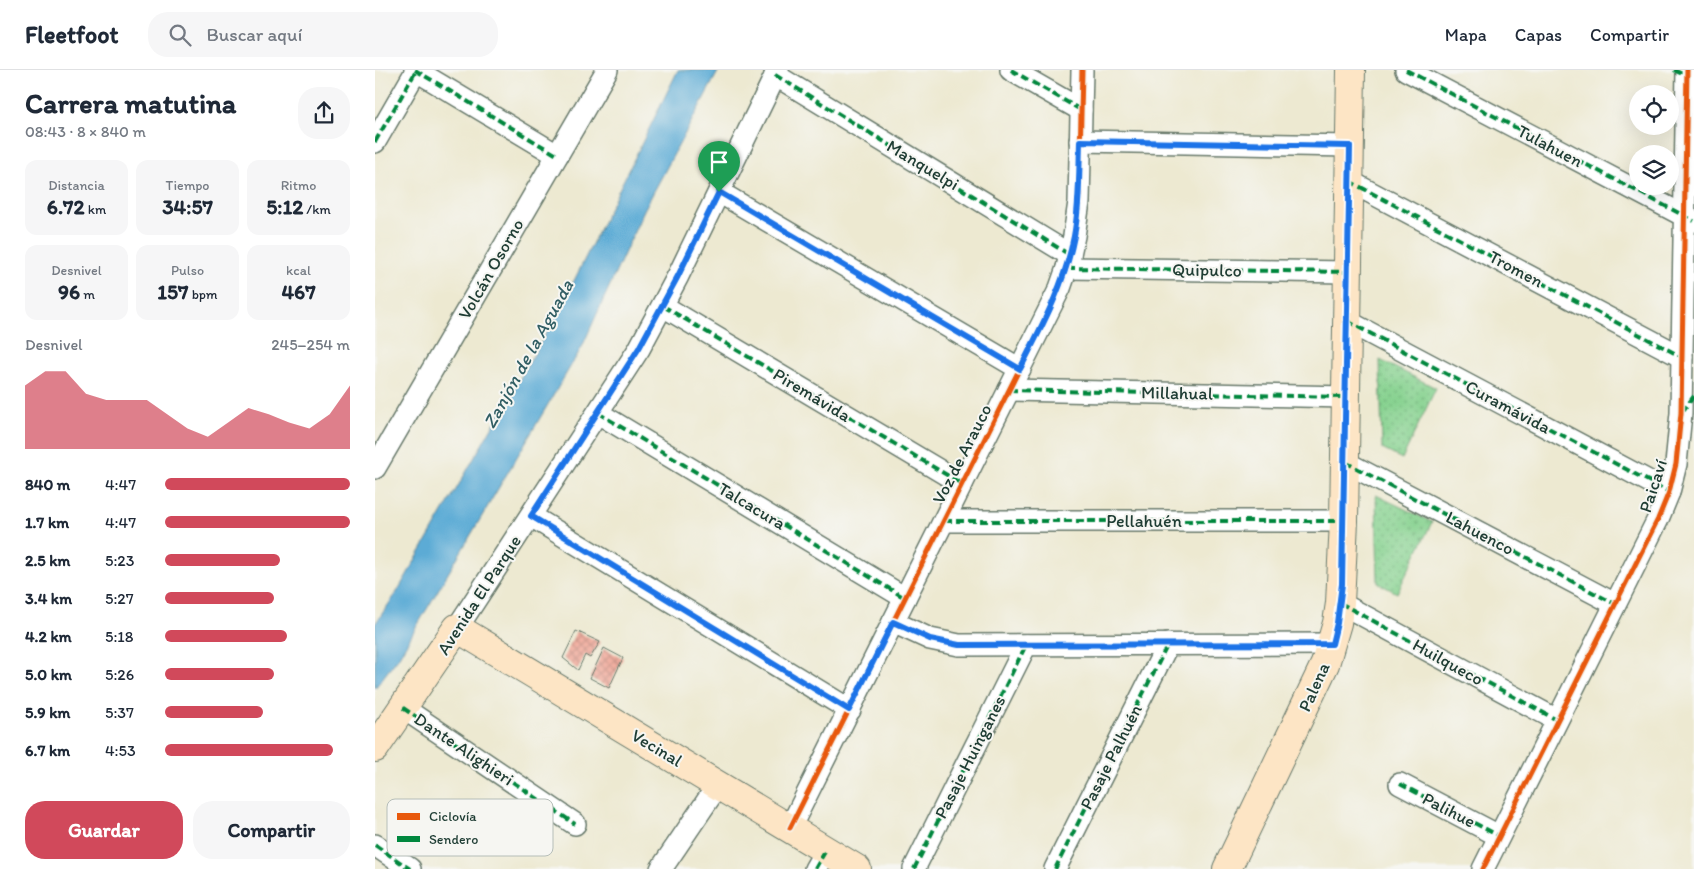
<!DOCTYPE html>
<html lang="es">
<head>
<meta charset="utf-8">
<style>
	:root { --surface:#fff; --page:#f6f6f7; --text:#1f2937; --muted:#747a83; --line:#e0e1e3; --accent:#d1495b }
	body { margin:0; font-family:Itim,sans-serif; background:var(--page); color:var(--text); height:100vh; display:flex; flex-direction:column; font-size:19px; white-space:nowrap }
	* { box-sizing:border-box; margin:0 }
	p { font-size:16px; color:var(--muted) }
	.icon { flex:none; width:28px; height:28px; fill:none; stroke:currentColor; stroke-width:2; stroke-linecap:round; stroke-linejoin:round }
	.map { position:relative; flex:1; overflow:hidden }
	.panel { display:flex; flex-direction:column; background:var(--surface); width:375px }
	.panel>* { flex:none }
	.controls { position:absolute; left:1254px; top:15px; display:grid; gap:10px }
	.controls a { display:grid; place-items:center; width:50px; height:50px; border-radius:50%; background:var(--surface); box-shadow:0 5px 20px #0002; font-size:25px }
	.pin { position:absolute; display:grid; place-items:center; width:42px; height:42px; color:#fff; margin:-51px -21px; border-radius:50% 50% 50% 0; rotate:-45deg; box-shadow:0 0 5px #0007 }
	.pin .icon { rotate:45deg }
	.round { display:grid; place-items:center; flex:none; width:52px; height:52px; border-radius:20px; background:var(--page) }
	.overview { display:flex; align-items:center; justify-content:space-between; height:85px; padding:0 25px }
	h1 { font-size:28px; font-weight:700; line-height:38px }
	.figures { display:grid; grid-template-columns:repeat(3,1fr); gap:8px; height:85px; padding:5px 25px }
	.figures div { display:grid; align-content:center; border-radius:12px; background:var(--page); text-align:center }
	.figures b { font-size:21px; font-weight:700 }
	.figures small { font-size:14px; font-weight:400 }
	.figures p { font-size:14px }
	.chart { height:140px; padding:10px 25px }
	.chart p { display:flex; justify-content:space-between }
	.chart svg { width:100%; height:90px; margin-top:5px; fill:var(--accent); opacity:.7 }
	.button { display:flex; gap:10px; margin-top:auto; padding:10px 25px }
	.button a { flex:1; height:58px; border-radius:20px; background:var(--accent); color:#fff; font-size:20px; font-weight:700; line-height:58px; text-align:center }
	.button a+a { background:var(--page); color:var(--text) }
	ul { padding:0 25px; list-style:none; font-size:16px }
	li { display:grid; grid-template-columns:80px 60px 1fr; align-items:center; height:38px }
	li i { height:12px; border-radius:6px; background:var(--accent) }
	header { display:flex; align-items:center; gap:30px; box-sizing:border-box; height:70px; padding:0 25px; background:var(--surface); border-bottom:1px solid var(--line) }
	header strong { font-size:24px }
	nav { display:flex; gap:28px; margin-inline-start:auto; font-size:18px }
	.search { width:350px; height:45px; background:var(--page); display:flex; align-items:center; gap:12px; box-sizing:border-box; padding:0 18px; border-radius:20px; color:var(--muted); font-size:19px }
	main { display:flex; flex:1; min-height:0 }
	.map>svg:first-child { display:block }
</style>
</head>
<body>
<header>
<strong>Fleetfoot</strong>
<div class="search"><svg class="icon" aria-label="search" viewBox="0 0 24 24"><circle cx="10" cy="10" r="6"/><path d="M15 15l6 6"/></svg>Buscar aquí</div>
<nav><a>Mapa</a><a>Capas</a><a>Compartir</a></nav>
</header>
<main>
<section class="panel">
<div class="overview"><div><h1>Carrera matutina</h1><p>08:43 · 8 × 840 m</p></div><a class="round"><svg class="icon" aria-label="share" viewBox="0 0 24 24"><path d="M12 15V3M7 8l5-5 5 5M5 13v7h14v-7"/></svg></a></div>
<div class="figures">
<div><p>Distancia</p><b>6.72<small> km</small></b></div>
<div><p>Tiempo</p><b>34:57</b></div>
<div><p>Ritmo</p><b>5:12<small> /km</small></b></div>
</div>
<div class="figures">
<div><p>Desnivel</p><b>96<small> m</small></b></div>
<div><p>Pulso</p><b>157<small> bpm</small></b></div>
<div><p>kcal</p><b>467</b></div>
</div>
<div class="chart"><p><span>Desnivel</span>245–254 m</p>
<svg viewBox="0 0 160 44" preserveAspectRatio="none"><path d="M0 44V13L10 6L20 6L30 17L40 20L50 20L60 20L70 27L80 34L90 38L100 31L110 24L120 27L130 31L140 34L150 27L160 13V44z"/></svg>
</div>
<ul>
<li><b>840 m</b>4:47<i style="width:100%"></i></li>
<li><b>1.7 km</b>4:47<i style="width:100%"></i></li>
<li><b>2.5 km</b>5:23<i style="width:62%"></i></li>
<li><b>3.4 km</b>5:27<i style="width:59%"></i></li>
<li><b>4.2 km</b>5:18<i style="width:66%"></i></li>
<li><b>5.0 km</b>5:26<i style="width:59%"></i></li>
<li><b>5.9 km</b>5:37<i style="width:53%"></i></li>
<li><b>6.7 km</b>4:53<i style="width:91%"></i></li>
</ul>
<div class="button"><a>Guardar</a><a>Compartir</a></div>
</section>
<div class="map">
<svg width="1319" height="799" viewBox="0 0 1319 799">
	<defs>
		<pattern id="park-dots" width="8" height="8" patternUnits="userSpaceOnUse" patternTransform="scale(1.25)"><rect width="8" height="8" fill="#86d28f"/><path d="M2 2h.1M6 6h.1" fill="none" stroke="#6dac76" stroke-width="1.8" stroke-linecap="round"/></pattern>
		<pattern id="building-cross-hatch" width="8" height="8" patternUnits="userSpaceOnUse" patternTransform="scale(1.25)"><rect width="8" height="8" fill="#ef9e8d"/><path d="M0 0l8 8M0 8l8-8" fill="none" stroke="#c18274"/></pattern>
	</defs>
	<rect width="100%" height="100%" fill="#f6f6f2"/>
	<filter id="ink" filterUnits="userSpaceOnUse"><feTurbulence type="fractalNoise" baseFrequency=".02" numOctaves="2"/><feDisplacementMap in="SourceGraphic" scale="10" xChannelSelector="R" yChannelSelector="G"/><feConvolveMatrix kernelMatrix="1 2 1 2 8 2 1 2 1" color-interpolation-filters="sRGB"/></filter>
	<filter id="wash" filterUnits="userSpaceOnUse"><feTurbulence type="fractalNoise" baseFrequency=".0096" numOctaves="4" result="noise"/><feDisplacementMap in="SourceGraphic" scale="20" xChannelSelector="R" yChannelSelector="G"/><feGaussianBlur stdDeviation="1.12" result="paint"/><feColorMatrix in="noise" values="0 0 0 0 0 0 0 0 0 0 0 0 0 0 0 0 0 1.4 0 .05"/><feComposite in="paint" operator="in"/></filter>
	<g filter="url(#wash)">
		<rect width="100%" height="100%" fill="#ede9d1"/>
		<g fill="url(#park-dots)" stroke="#528862">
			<path d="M1005,290l56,28 -34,71 -20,-10z"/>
			<path d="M1001,425l56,27 -35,71 -19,-10z"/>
		</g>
		<path fill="#5babd5" stroke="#3d7484" d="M303,0h41l-75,140 -62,137 -184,311 -23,30v-64l22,-32 163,-283z"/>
		<g id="blocks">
			<g fill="url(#building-cross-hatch)">
				<path d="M201,561l24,11 -10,16 -5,-3 -7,15 -15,-12z"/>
				<path d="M229,578l19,10 -14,30 -19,-10z"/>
			</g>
		</g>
	</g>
	<g filter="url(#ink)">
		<use href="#blocks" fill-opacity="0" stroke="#67796b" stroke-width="1"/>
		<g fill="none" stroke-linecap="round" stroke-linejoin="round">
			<defs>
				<g id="street">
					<path d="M40,0l142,85"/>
					<path d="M636,0l70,40"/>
					<path d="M1031,0l288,151"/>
					<path d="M400,5l295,180"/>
					<path d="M705,71l270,5"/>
					<path d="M0,72l41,-71"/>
					<path d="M974,111l333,176"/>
					<path d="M344,122l301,177"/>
					<path d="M692,198l281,4"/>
					<path d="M288,236l299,178"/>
					<path d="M972,251l322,171"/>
					<path d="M634,320l337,7"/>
					<path d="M223,343l307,185"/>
					<path d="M970,392l270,142"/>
					<path d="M0,398l232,-398"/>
					<path d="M156,446l319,194"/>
					<path d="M569,451h400"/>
					<path d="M965,533l217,117"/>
					<path d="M518,552l37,17 29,6 373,-1"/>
					<path d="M82,558l182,-279 39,-73 100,-206"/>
					<path d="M28,638l172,116"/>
					<path d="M1025,714l99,52"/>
					<path d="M415,758l270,-540 7,-20 7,-32 5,-34 3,-132"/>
					<path d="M0,775l35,24"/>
					<path d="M286,799l57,-84"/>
					<path d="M440,799l11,-19"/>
					<path d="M539,799l112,-224"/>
					<path d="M680,799l113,-225"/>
					<path d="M1108,799l175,-350 11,-27 7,-28 5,-51 6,-343"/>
				</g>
				<g id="secondary">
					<path d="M0,678l82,-120 400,241"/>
					<path d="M852,799l98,-205 12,-41 3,-20 4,-82 7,-451"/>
				</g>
			</defs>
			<use href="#street" stroke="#67796b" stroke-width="24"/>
			<use href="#secondary" stroke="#67796b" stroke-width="30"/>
			<use href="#street" stroke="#fff" stroke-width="21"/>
			<use href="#secondary" stroke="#fde5c5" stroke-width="28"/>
			<g stroke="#00873e" stroke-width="4" stroke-dasharray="8 4" stroke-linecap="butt">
				<path d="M40,0l142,85"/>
				<path d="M636,0l70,40"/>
				<path d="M1031,0l288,151"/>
				<path d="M1299,0l16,8"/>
				<path d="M400,5l295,180"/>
				<path d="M705,71l270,5"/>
				<path d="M0,72l41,-71"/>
				<path d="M974,111l333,176"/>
				<path d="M344,122l301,177"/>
				<path d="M692,198l281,4"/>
				<path d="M288,236l299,178"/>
				<path d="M972,251l322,171"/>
				<path d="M634,320l337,7"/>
				<path d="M1307,342l12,-16"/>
				<path d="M223,343l307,185"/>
				<path d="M970,392l270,142"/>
				<path d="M156,446l319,194"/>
				<path d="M569,451h400"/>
				<path d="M965,533l217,117"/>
				<path d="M518,552l37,17 29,6 373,-1"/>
				<path d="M28,638l172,116"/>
				<path d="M1025,714l99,52"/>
				<path d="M0,775l35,24"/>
				<path d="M440,799l11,-19"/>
				<path d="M539,799l112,-224"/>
				<path d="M680,799l113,-225"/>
			</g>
			<defs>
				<g id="cycleway">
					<path d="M415,758l270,-540 7,-20 7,-32 5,-34 3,-132"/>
					<path d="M1108,799l175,-350 11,-27 7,-28 5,-51 6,-343"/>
				</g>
			</defs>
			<use href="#cycleway" stroke="#f6f6f2" stroke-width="8"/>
			<use href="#cycleway" stroke="#e8590c" stroke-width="5"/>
		</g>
	</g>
	<g fill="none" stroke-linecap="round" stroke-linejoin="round" filter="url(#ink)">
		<defs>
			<path id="route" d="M705,71l270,5 -8,438 -5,39 -5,21 -373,1 -29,-6 -37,-17 -44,88 -318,-194 108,-168 39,-72 41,-84 301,177c22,-43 45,-85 54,-133 6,-32 5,-64 6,-95z"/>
		</defs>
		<use href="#route" stroke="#fff" stroke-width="10"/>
		<use href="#route" stroke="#1a73e8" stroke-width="6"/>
	</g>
	<g text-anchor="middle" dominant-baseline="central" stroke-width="4" stroke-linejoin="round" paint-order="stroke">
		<g font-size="18" fill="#1f3d34" stroke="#f6f6f2">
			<text transform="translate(1175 76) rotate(28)">Tulahuen</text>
			<text transform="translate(548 95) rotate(31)">Manquelpi</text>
			<text transform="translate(116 199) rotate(-60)">Volcán Osorno</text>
			<text transform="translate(1141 199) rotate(28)">Tromen</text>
			<text transform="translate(832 200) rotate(1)">Quipulco</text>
			<text transform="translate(802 323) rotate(1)">Millahual</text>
			<text transform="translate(437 325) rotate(31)">Piremávida</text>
			<text transform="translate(1133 337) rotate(28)">Curamávida</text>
			<text transform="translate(587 384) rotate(-63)">Voz de Arauco</text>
			<text transform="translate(1278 416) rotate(-72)">Paicaví</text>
			<text transform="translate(377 436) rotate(31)">Talcacura</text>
			<text x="769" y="451">Pellahuén</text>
			<text transform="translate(1105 463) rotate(28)">Lahuenco</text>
			<text transform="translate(104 525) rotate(-57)">Avenida El Parque</text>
			<text transform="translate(1073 592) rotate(29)">Huilqueco</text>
			<text transform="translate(939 617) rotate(-66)">Palena</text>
			<text transform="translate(282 678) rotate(31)">Vecinal</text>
			<text transform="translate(89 679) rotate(34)">Dante Alighieri</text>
			<text transform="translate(595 687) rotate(-63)">Pasaje Huinganes</text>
			<text transform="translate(736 687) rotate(-63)">Pasaje Palhuén</text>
			<text transform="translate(1074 740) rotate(27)">Palihue</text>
		</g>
		<g font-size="19" font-style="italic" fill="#315e64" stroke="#f6f6f2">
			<text transform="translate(153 284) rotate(-61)">Zanjón de la Aguada</text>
		</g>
	</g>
	<rect x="12" y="729" width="166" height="57" rx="8" fill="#f6f6f2" stroke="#b6beb9" stroke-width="1"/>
	<rect x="22" y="743" width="23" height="7" fill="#e8590c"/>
	<rect x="22" y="766" width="23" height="6" fill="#00873e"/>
	<g font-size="14" fill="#1f3d34">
		<text x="54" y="751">Ciclovía</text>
		<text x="54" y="774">Sendero</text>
	</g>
</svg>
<div class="controls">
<a><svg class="icon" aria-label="locate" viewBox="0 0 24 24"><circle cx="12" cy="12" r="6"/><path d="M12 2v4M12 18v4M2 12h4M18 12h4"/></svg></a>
<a><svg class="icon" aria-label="layers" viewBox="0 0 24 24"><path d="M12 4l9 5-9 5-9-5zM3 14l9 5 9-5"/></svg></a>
</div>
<div class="pin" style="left:344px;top:122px;background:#1e9e55"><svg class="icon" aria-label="arrive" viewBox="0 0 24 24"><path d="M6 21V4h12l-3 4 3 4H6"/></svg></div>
</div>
</main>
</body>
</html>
